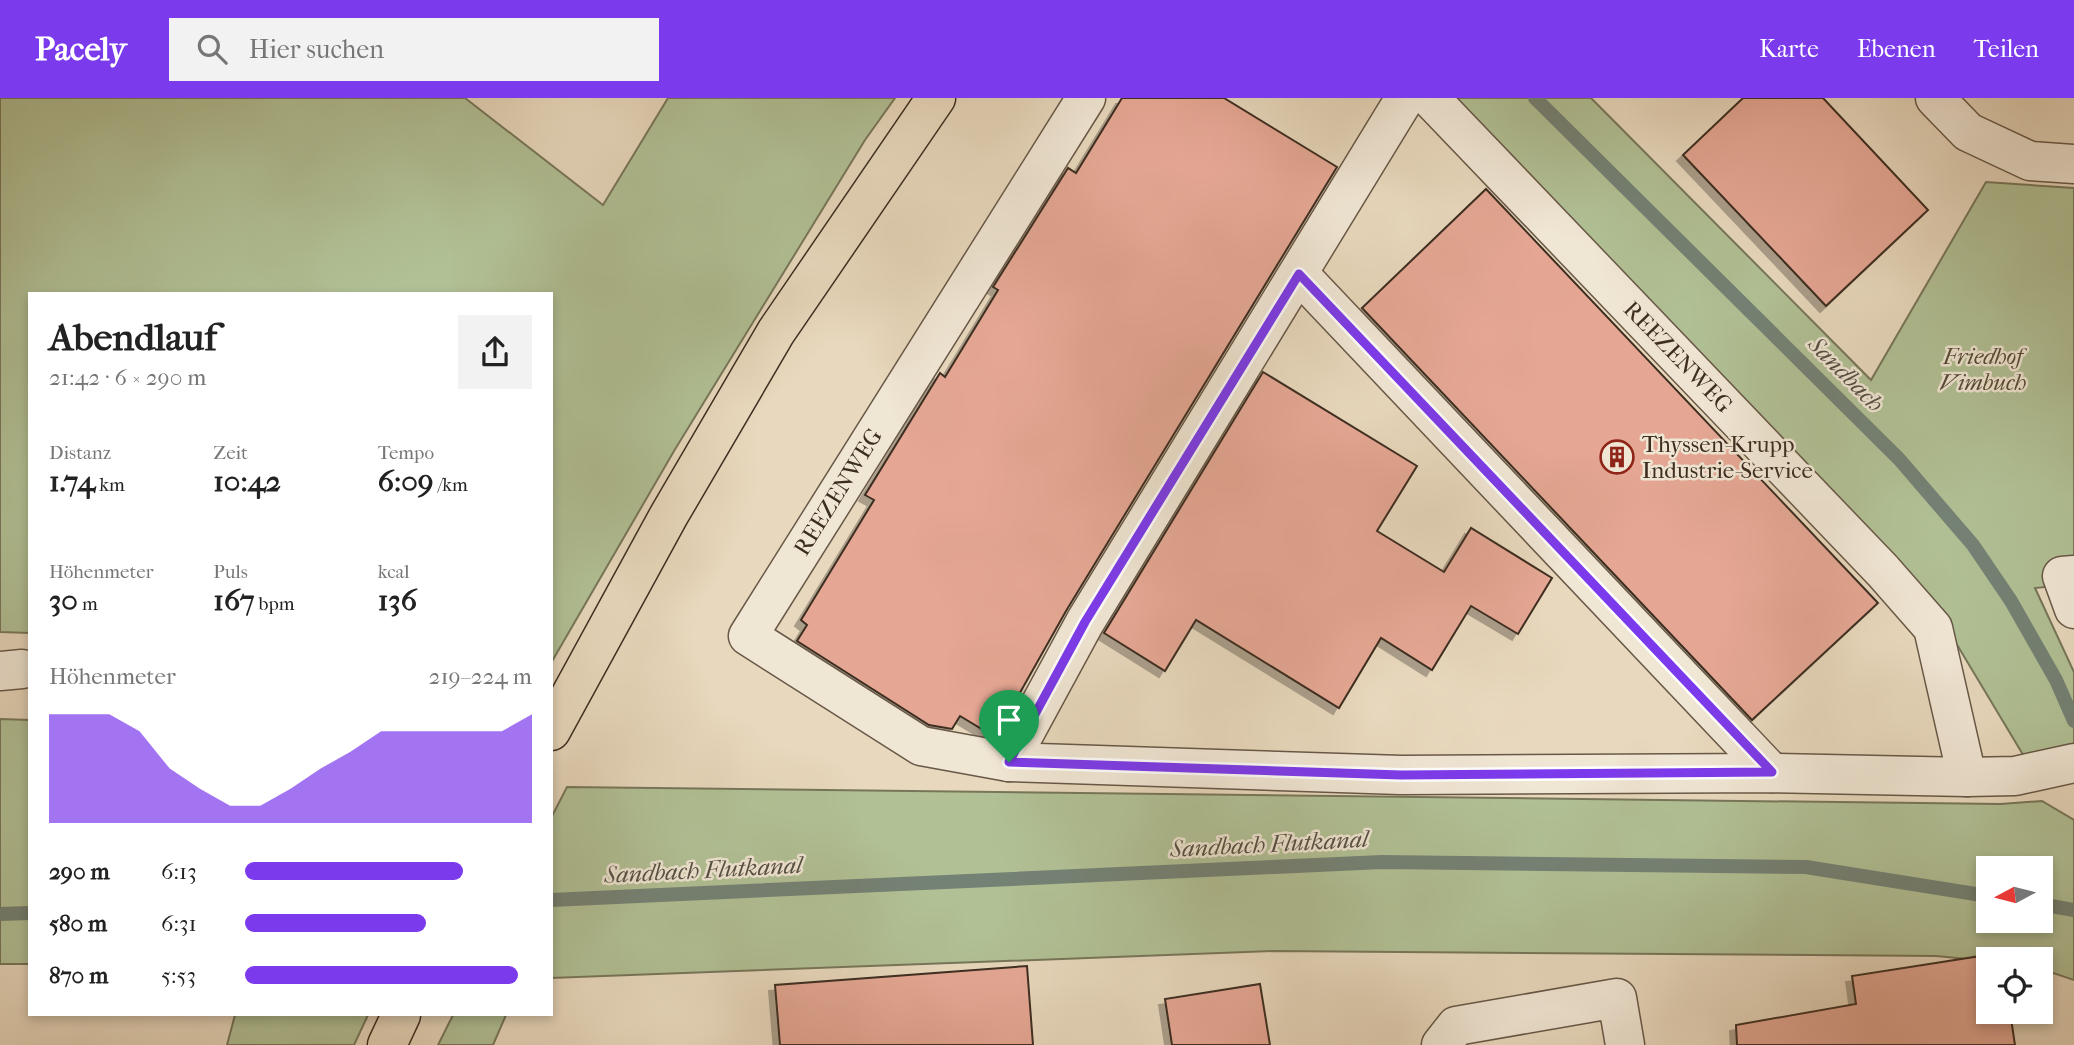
<!DOCTYPE html>
<html lang="de">
<head>
<meta charset="utf-8">
<style>
	:root { --surface:#fff; --page:#f2f2f2; --text:#222; --muted:#767676; --accent:#7c3aed }
	body { margin:0; font-family:"IM FELL French Canon",serif; background:var(--page); color:var(--text); height:100vh; display:flex; flex-direction:column; font-size:26px; white-space:nowrap }
	* { box-sizing:border-box; margin:0 }
	p { font-size:23px; color:var(--muted) }
	.icon { flex:none; width:38px; height:38px; fill:none; stroke:currentColor; stroke-width:2; stroke-linecap:round; stroke-linejoin:round }
	.map { position:relative; flex:1; overflow:hidden }
	.details { position:absolute; left:28px; top:194px; width:525px; height:724px; display:flex; flex-direction:column; background:var(--surface); border-radius:0px; box-shadow:0 4px 10px #0003 }
	.details>* { flex:none }
	.needle { width:46px; rotate:263deg }
	.fabs { position:absolute; left:1976px; top:758px; display:grid; gap:14px }
	.fabs a { display:grid; place-items:center; width:77px; height:77px; border-radius:0px; background:var(--surface); box-shadow:0 4px 10px #0003; font-size:35px }
	.pin { position:absolute; display:grid; place-items:center; width:60px; height:60px; color:#fff; margin:-72px -30px; border-radius:50% 50% 50% 0; rotate:-45deg; box-shadow:0 0 7px #0007 }
	.pin .icon { rotate:45deg }
	.round { display:grid; place-items:center; flex:none; width:74px; height:74px; border-radius:0px; background:var(--page) }
	.summary { display:flex; align-items:center; justify-content:space-between; height:119px; padding:0 21px }
	h1 { font-size:38px; font-weight:700; line-height:52px }
	.figures { display:grid; grid-template-columns:repeat(3,1fr); gap:10px; height:119px; padding:7px 21px }
	.figures div { display:grid; align-content:center }
	.figures b { font-size:30px; font-weight:700 }
	.figures small { font-size:19px; font-weight:400 }
	.figures p { font-size:19px }
	.chart { height:196px; padding:14px 21px }
	.chart p { display:flex; justify-content:space-between }
	.chart svg { width:100%; height:126px; margin-top:7px; fill:var(--accent); opacity:.7 }
	ul { padding:0 21px; list-style:none; font-size:23px }
	li { display:grid; grid-template-columns:112px 84px 1fr; align-items:center; height:52px }
	li i { height:18px; border-radius:9px; background:var(--accent) }
	header { display:flex; align-items:center; gap:42px; box-sizing:border-box; height:98px; padding:0 35px; background:var(--accent); color:#fff }
	header strong { font-size:33px }
	nav { display:flex; gap:38px; margin-inline-start:auto; font-size:24px }
	.search { width:490px; height:63px; background:var(--page); display:flex; align-items:center; gap:18px; box-sizing:border-box; padding:0 24px; border-radius:0px; color:var(--muted); font-size:26px }
	.map>svg:first-child { display:block }
</style>
</head>
<body>
<header>
<strong>Pacely</strong>
<div class="search"><svg class="icon" aria-label="search" viewBox="0 0 24 24"><circle cx="10" cy="10" r="6"/><path d="M15 15l6 6"/></svg>Hier suchen</div>
<nav><a>Karte</a><a>Ebenen</a><a>Teilen</a></nav>
</header>
<div class="map">
<svg width="2074" height="947" viewBox="0 0 2074 947">
	<defs>
		<filter id="shadow"><feDropShadow dx="-6" dy="6" stdDeviation="0" flood-color="#0004"/></filter>
	</defs>
	<rect width="100%" height="100%" fill="#e8d8bd"/>
	<filter id="stains"><feTurbulence type="fractalNoise" baseFrequency=".00286" numOctaves="4"/><feColorMatrix values="0 0 0 0 .2 0 0 0 0 .09 0 0 0 0 .02 0 0 0 .5 -.17"/></filter>
	<radialGradient id="worn" r=".72"><stop offset=".6" stop-color="#630" stop-opacity="0"/><stop offset="1" stop-color="#630" stop-opacity=".3"/></radialGradient>
	<g fill="#b1c095" stroke="#77765a" stroke-width="2" fill-rule="evenodd">
		<path d="M0,0h465l138,107 65,-107h227l-30,42 -191,311 -123,212v-369h-521v339l-30,-1z"/>
		<path d="M1441,0h150l280,282 115,-198 88,6v396l-39,4 39,84v75l-46,16 -102,-170z"/>
		<path d="M0,621l30,1v244h-30z"/>
		<path d="M567,689l1434,17 41,-3 32,19v160l-33,-11 -1,-10 -52,2 -52,-5 -662,-5 -723,27v-160zM1988,770h52v52h-52z"/>
		<path d="M235,917h133l-14,30h-127z"/>
		<path d="M453,917h53l-13,30h-55z"/>
	</g>
	<g fill="none" stroke-linecap="round" stroke-linejoin="round">
		<g stroke="#748275" stroke-width="14">
			<path d="M1535,0l364,361 74,86 38,56 45,79 18,41"/>
			<path d="M551,802l831,-38 424,5 182,29"/>
			<path d="M2040,806l34,6"/>
			<path d="M0,816l30,-1"/>
		</g>
	</g>
	<g fill="#e5a794" stroke="#3d2d20" stroke-width="2" filter="url(#shadow)">
		<path d="M1122,0h102l113,69 -271,444 -71,126 -35,-21 -8,13 -23,-4 -132,-84 10,-16 -6,-5 73,-120 -9,-5 75,-122 5,4 53,-87 -5,-3 75,-119 8,5z"/>
		<path d="M1743,0h80l105,112 -102,96 -143,-151z"/>
		<path d="M1486,91l392,414 -126,117 -390,-412z"/>
		<path d="M1263,274l154,94 -40,65 67,41 27,-44 81,50 -34,56 -47,-28 -39,64 -51,-32 -42,70 -143,-88 -31,51 -61,-38z"/>
		<path d="M2000,855l1,6h-13v53h22l5,33h-278l-1,-20 120,-21 -4,-28z"/>
		<path d="M1027,868l6,79h-253l-5,-60z"/>
		<path d="M1260,886l10,61h-98l-7,-46z"/>
	</g>
	<g fill="none" stroke-linecap="round" stroke-linejoin="round">
		<defs>
			<g id="minor">
				<path d="M1086,0l-338,538 173,110 88,16 392,13 371,-2 195,4 48,-1 59,-13"/>
				<path d="M1430,0l453,473 50,57 34,149"/>
				<path d="M1935,0l33,34 62,29 44,3"/>
				<path d="M1299,176l473,499"/>
				<path d="M2074,477l-12,1 12,33"/>
				<path d="M0,573l22,-2"/>
				<path d="M1009,664l76,-140 320,-524"/>
				<path d="M1441,947l15,-19 161,-28 8,47"/>
			</g>
			<g id="major">
				<path d="M551,633l118,-216 107,-183 160,-234"/>
				<path d="M387,947l14,-30"/>
			</g>
		</defs>
		<use href="#minor" stroke="#685847" stroke-width="41"/>
		<use href="#major" stroke="#3d2d20" stroke-width="41"/>
		<use href="#minor" stroke="#f0e6d4" stroke-width="38"/>
		<use href="#major" stroke="#e8d8bd" stroke-width="38"/>
	</g>
	<g fill="none" stroke-linecap="round" stroke-linejoin="round">
		<defs>
			<path id="route" d="M1299,176l473,498 -371,3 -392,-13 76,-140z"/>
		</defs>
		<use href="#route" stroke="#fff" stroke-width="14"/>
		<use href="#route" stroke="#7c3aed" stroke-width="9"/>
	</g>
	<defs>
		<symbol id="building-ring" viewBox="-11 -11 22 22"><circle r="9.5" fill="#f0e6d4" stroke="#8f2418" stroke-width="1.5"/><path d="M-4-6H4V6H1V3H-1V6H-4ZM-2.5-4.3h1.7v1.8h-1.7ZM.8-4.3h1.7v1.8H.8ZM-2.5-1h1.7V.8h-1.7ZM.8-1h1.7V.8H.8Z" fill="#8f2418"/></symbol>
	</defs>
	<g fill-rule="evenodd">
		<use href="#building-ring" x="1598" y="340" width="38" height="38"/>
	</g>
	<g text-anchor="middle" dominant-baseline="central" stroke-width="5" stroke-linejoin="round" paint-order="stroke">
		<g font-size="23" font-style="italic" fill="#544a37" stroke="#f0e6d4">
			<text x="1983" y="258">Friedhof<tspan x="1983" dy="26">Vimbuch</tspan></text>
		</g>
		<g font-size="23" fill="#3d2d20" stroke="#f0e6d4">
			<text transform="translate(1678 259) rotate(46)">REEZENWEG</text>
			<text transform="translate(838 394) rotate(-58)">REEZENWEG</text>
		</g>
		<g font-size="23" fill="#3d2d20" stroke="#f0e6d4" text-anchor="start">
			<text x="1642" y="346">Thyssen-Krupp<tspan x="1642" dy="26">Industrie-Service</tspan></text>
		</g>
		<g font-size="24" font-style="italic" fill="#545043" stroke="#f0e6d4">
			<text transform="translate(1846 276) rotate(45)">Sandbach</text>
			<text transform="translate(1269 746) rotate(-3)">Sandbach Flutkanal</text>
			<text transform="translate(703 772) rotate(-3)">Sandbach Flutkanal</text>
		</g>
	</g>
	<rect width="100%" height="100%" filter="url(#stains)"/>
	<rect width="100%" height="100%" fill="url(#worn)"/>
</svg>
<div class="fabs">
<a><svg class="needle" viewBox="-14 -14 28 28"><path d="M0-13l5 13h-10z" fill="#e53935"/><path d="M0 13l5-13h-10z" fill="#767676"/></svg></a>
<a><svg class="icon" aria-label="locate" viewBox="0 0 24 24"><circle cx="12" cy="12" r="6"/><path d="M12 2v4M12 18v4M2 12h4M18 12h4"/></svg></a>
</div>
<div class="pin" style="left:1009px;top:664px;background:#1e9e55"><svg class="icon" aria-label="arrive" viewBox="0 0 24 24"><path d="M6 21V4h12l-3 4 3 4H6"/></svg></div>
<section class="details">
<div class="summary"><div><h1>Abendlauf</h1><p>21:42 · 6 × 290 m</p></div><a class="round"><svg class="icon" aria-label="share" viewBox="0 0 24 24"><path d="M12 15V3M7 8l5-5 5 5M5 13v7h14v-7"/></svg></a></div>
<div class="figures">
<div><p>Distanz</p><b>1.74<small> km</small></b></div>
<div><p>Zeit</p><b>10:42</b></div>
<div><p>Tempo</p><b>6:09<small> /km</small></b></div>
</div>
<div class="figures">
<div><p>Höhenmeter</p><b>30<small> m</small></b></div>
<div><p>Puls</p><b>167<small> bpm</small></b></div>
<div><p>kcal</p><b>136</b></div>
</div>
<div class="chart"><p><span>Höhenmeter</span>219–224 m</p>
<svg viewBox="0 0 160 44" preserveAspectRatio="none"><path d="M0 44V6L10 6L20 6L30 12L40 25L50 32L60 38L70 38L80 32L90 25L100 19L110 12L120 12L130 12L140 12L150 12L160 6V44z"/></svg>
</div>
<ul>
<li><b>290 m</b>6:13<i style="width:76%"></i></li>
<li><b>580 m</b>6:31<i style="width:63%"></i></li>
<li><b>870 m</b>5:53<i style="width:95%"></i></li>
</ul>
</section>
</div>
</body>
</html>
